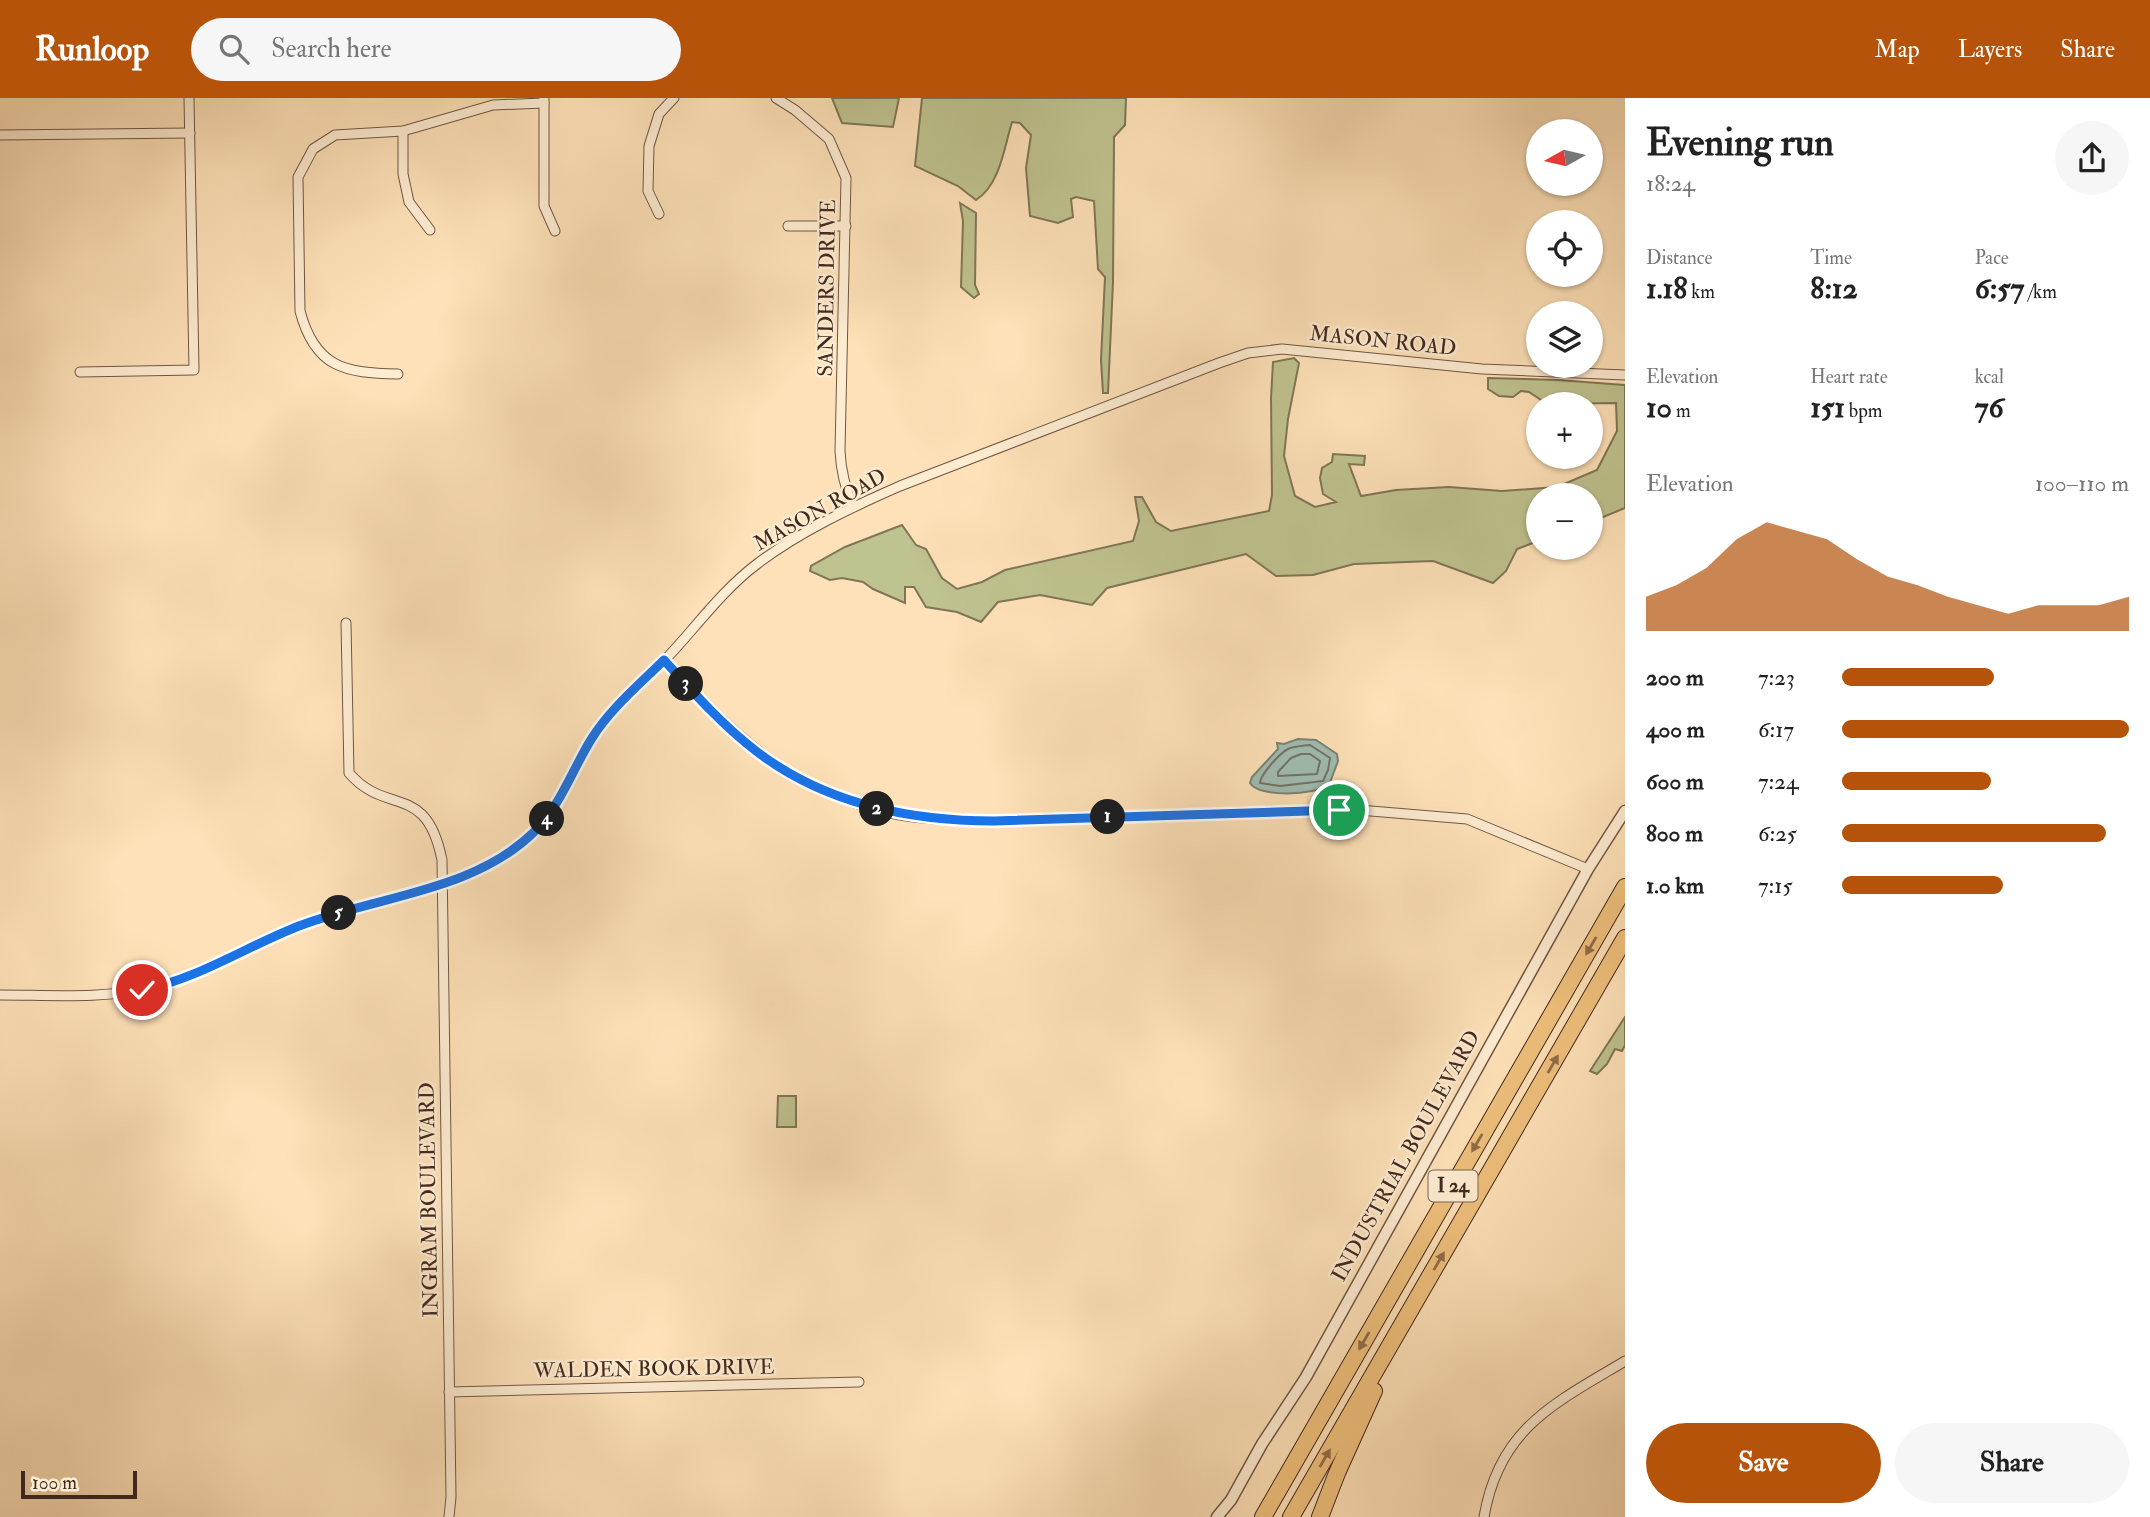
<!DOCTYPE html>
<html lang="en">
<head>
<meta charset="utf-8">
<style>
	:root { --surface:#fff; --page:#f6f6f6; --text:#222; --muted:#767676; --accent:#b45309 }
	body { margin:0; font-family:"IM FELL Double Pica",serif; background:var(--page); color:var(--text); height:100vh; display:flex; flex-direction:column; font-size:26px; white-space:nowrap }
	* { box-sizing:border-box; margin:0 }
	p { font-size:23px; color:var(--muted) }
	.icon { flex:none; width:38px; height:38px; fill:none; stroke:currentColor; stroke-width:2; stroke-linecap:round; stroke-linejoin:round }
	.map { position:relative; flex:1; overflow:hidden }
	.panel { display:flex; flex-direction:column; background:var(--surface); width:525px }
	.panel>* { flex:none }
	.needle { width:46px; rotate:262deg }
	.tools { position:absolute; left:1526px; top:21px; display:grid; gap:14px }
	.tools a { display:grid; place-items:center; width:77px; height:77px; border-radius:50%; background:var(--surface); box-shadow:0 2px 5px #0004; font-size:35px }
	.scale { position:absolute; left:21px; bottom:18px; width:116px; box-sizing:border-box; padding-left:7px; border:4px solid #42291f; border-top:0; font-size:19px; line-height:24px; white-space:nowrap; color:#42291f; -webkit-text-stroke:5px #feecd1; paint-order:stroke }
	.pin { position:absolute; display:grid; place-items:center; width:60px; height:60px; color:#fff; margin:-30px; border:4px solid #fff; border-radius:50%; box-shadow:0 2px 7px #0007 }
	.km { position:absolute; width:35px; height:35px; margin:-18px; border-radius:50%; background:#222; color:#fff; font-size:19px; line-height:35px; text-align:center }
	.round { display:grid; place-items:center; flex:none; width:74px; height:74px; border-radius:37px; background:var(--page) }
	.overview { display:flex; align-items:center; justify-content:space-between; height:119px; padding:0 21px }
	h1 { font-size:38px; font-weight:700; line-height:52px }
	.stats { display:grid; grid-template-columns:repeat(3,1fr); gap:10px; height:119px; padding:7px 21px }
	.stats div { display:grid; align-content:center }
	.stats b { font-size:30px; font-weight:700 }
	.stats small { font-size:19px; font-weight:400 }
	.stats p { font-size:19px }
	.chart { height:196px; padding:14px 21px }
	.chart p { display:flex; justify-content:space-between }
	.chart svg { width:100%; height:126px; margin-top:7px; fill:var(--accent); opacity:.7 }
	.cta { display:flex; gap:14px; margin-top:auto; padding:14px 21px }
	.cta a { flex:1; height:80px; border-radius:42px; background:var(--accent); color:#fff; font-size:28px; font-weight:700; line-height:80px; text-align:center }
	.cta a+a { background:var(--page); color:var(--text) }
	ul { padding:0 21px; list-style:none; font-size:23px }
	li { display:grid; grid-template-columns:112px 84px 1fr; align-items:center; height:52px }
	li i { height:18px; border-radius:9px; background:var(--accent) }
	header { display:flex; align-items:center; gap:42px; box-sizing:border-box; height:98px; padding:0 35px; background:var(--accent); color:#fff }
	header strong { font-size:33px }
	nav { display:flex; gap:38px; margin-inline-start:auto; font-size:24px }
	.search { width:490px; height:63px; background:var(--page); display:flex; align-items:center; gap:18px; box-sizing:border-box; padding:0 24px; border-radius:38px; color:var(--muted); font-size:26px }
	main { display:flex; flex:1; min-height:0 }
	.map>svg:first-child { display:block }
</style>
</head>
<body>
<header>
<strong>Runloop</strong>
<div class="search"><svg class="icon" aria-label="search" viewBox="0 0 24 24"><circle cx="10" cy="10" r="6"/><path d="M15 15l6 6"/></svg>Search here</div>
<nav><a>Map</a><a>Layers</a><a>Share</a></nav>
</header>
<main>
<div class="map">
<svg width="1625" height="1419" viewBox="0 0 1625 1419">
	<rect width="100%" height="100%" fill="#fee1b8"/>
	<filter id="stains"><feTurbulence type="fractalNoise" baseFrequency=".00286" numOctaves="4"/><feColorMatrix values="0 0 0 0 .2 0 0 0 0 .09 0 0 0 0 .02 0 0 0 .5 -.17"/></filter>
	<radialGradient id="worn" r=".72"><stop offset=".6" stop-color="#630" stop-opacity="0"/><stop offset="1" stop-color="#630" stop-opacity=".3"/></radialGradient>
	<g fill="#bfc38f" stroke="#807657" stroke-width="2">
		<path d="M832,0h67l-6,29 -51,-4z"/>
		<path d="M922,0h204l-1,27 -11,12 -1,145 -5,111h-5l-2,-33 4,-83 -7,-8 -4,-68 -18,-4 -5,2 2,18 -15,6 -28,-7 -4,-48 5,-33 -11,-12 -8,-1c-8,26 -12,63 -36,78l-18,-14 -43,-20z"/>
		<path d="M960,105l16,10 -1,72 4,9 -5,4 -13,-11 2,-66z"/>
		<path d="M1294,260l5,5 -11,56 -4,37 11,40 20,11 21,-5 -13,-8 -3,-16 2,-10 10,-6 1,-8 32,2 -1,9 -15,-1 12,32 35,-6 53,-3 53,4 55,-4 40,-17 20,-39 -1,-28 -69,1 -18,-12 -8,-1 -8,6 -14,-1 -11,-7v-11l70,2 67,5v123l-34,14v-27h-53v46l-21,8 -11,22 -13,12 -60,-22 -79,3 -41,11 -37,1 -30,-22 -139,34 -15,17 -52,-10 -42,7 -17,20 -24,-10 -31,-5 -12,-20h-9v16l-32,-14 -10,-7 -21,-4 -12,2 -20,-9 1,-5 34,-19 57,-22 14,20 10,4 16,29 15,11 25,-7 23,-12 128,-29 6,-20 -4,-24h7l14,25 15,9 98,-20 3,-16 -1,-97 2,-36z"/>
		<path d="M1625,919v28l-3,6 -7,-2 -8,15 -10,10 -7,-3z"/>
		<path d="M778,998h18v31h-19z"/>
	</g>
	<path fill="#a0bdb1" stroke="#7a8277" stroke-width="2" d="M1298,641l18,1 21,14 1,7 -9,24c-14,10 -70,13 -79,-2l2,-6 26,-28 -1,-6 7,1z"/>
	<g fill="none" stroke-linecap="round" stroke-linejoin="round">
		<g stroke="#717368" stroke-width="2">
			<path d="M1310,647l20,13 -2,12 -5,11 -43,5 -20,-3c0,-8 20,-30 28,-34 7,-3 14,-3 22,-4z"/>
			<path d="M1301,656h9l10,7 -3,13 -39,2v-4l13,-14z"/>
		</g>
		<defs>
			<g id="minor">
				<path d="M776,0l19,12 34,29 17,39 -6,273c1,21 5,37 13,56"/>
				<path d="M544,1v107l11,25"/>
				<path d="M403,33v43l6,28 21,28"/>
				<path d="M0,37l190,-2"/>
				<path d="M659,116l-11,-23 1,-45 10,-32 15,-16"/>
				<path d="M788,128h58"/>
				<path d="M80,274l114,-2 -5,-272"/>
				<path d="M398,276c-53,-1 -83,-6 -98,-63l-2,-134 15,-28 22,-14 68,-4 90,-26 51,-2"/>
				<path d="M346,525l3,150c38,44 77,8 93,87l9,637 -2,20"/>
				<path d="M664,562c70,75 126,132 231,154 20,4 42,5 63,7l389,-12 120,10 121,50"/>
				<path d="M0,897c50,0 103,4 152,-7 53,-12 100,-44 150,-63 76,-29 169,-34 231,-92 32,-30 43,-74 69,-109 17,-24 41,-42 61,-62 31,-32 58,-71 94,-98 42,-32 95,-57 143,-78l319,-123 29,-10 34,-4 200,20 143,6"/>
				<path d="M449,1294l410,-10"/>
				<path d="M1484,1419c15,-89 71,-114 141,-156"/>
			</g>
			<path id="tertiary" d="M1217,1419l14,-17 31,-56 44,-67 282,-508 37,-58"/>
			<g id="motorway">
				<path d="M1263,1419l362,-630"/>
				<path d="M1291,1419l334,-579"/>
				<path d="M1320,1419l17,-44 37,-82"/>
			</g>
		</defs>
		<use href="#minor" stroke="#715745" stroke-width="11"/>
		<use href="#tertiary" stroke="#715745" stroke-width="13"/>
		<use href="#motorway" stroke="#42291f" stroke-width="18"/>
		<use href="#minor" stroke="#feecd1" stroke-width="9"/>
		<use href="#tertiary" stroke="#feecd1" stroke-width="10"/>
		<use href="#motorway" stroke="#efc07c" stroke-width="16"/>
	</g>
	<defs><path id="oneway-solid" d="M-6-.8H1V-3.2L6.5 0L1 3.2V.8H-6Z" transform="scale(1.75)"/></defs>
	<g fill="#906d49">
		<use href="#oneway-solid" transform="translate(1591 848) rotate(120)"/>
		<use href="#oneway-solid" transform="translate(1553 966) rotate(-60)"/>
		<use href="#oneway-solid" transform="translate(1477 1045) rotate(120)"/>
		<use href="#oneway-solid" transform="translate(1439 1163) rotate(-60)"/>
		<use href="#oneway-solid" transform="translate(1364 1243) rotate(120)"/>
		<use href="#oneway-solid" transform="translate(1325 1360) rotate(-60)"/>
	</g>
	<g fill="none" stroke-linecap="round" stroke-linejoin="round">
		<defs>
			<path id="route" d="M142,892c56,-11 105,-44 157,-64 77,-30 174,-34 235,-94 27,-27 38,-62 58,-94 19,-30 47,-53 72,-78 29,32 58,65 92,91 69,53 152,70 238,70l345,-11"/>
		</defs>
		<use href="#route" stroke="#fff" stroke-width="14"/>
		<use href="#route" stroke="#1a73e8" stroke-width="9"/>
	</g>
	<g text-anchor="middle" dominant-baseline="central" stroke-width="5" stroke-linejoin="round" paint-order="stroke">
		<rect fill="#feecd1" stroke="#7a6454" stroke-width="2" x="1428.5" y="1072.5" width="49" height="31" rx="5"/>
		<g font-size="19" font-weight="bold" fill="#42291f">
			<text x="1453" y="1088">I 24</text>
		</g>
		<g font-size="21" fill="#42291f" stroke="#feecd1">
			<text transform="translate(827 190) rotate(-89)">SANDERS DRIVE</text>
			<text transform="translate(1383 243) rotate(6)">MASON ROAD</text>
			<text transform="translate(820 412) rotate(-29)">MASON ROAD</text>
			<text transform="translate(1406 1058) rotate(-61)">INDUSTRIAL BOULEVARD</text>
			<text transform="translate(429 1102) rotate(-91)">INGRAM BOULEVARD</text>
			<text transform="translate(654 1271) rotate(-1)">WALDEN BOOK DRIVE</text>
		</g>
	</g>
	<rect width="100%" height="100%" filter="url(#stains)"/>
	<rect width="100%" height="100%" fill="url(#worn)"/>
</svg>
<div class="tools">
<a><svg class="needle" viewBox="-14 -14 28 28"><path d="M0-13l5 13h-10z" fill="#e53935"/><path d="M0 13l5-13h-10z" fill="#767676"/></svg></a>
<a><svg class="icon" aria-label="locate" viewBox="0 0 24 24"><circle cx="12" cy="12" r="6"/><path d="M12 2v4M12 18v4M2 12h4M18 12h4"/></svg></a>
<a><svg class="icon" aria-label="layers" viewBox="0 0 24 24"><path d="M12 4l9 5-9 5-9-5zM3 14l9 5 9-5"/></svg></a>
<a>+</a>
<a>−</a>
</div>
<div class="scale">100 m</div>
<div class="pin" style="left:1339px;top:712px;background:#1e9e55"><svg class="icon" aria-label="arrive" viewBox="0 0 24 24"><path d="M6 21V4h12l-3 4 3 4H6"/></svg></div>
<div class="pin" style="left:142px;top:892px;background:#d93025"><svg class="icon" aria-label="check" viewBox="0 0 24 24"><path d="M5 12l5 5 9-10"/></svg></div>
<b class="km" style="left:1108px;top:719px">1</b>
<b class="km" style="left:877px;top:711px">2</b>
<b class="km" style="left:686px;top:586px">3</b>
<b class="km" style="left:547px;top:721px">4</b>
<b class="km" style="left:339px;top:815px">5</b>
</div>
<section class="panel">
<div class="overview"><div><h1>Evening run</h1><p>18:24</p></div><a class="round"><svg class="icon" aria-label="share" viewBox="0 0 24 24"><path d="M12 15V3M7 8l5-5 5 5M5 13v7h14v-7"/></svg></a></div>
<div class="stats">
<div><p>Distance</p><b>1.18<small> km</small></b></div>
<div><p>Time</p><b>8:12</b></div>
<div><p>Pace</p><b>6:57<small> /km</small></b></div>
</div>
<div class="stats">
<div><p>Elevation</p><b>10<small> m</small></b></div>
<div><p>Heart rate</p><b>151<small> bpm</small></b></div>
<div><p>kcal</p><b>76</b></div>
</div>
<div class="chart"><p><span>Elevation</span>100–110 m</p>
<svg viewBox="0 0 160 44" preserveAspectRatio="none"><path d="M0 44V32L10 28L20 22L30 12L40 6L50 9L60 12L70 19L80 25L90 28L100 32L110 35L120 38L130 35L140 35L150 35L160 32V44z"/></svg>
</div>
<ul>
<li><b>200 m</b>7:23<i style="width:53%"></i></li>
<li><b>400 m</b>6:17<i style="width:100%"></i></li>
<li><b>600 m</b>7:24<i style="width:52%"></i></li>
<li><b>800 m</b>6:25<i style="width:92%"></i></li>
<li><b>1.0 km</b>7:15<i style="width:56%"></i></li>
</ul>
<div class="cta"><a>Save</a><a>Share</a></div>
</section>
</main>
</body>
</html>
